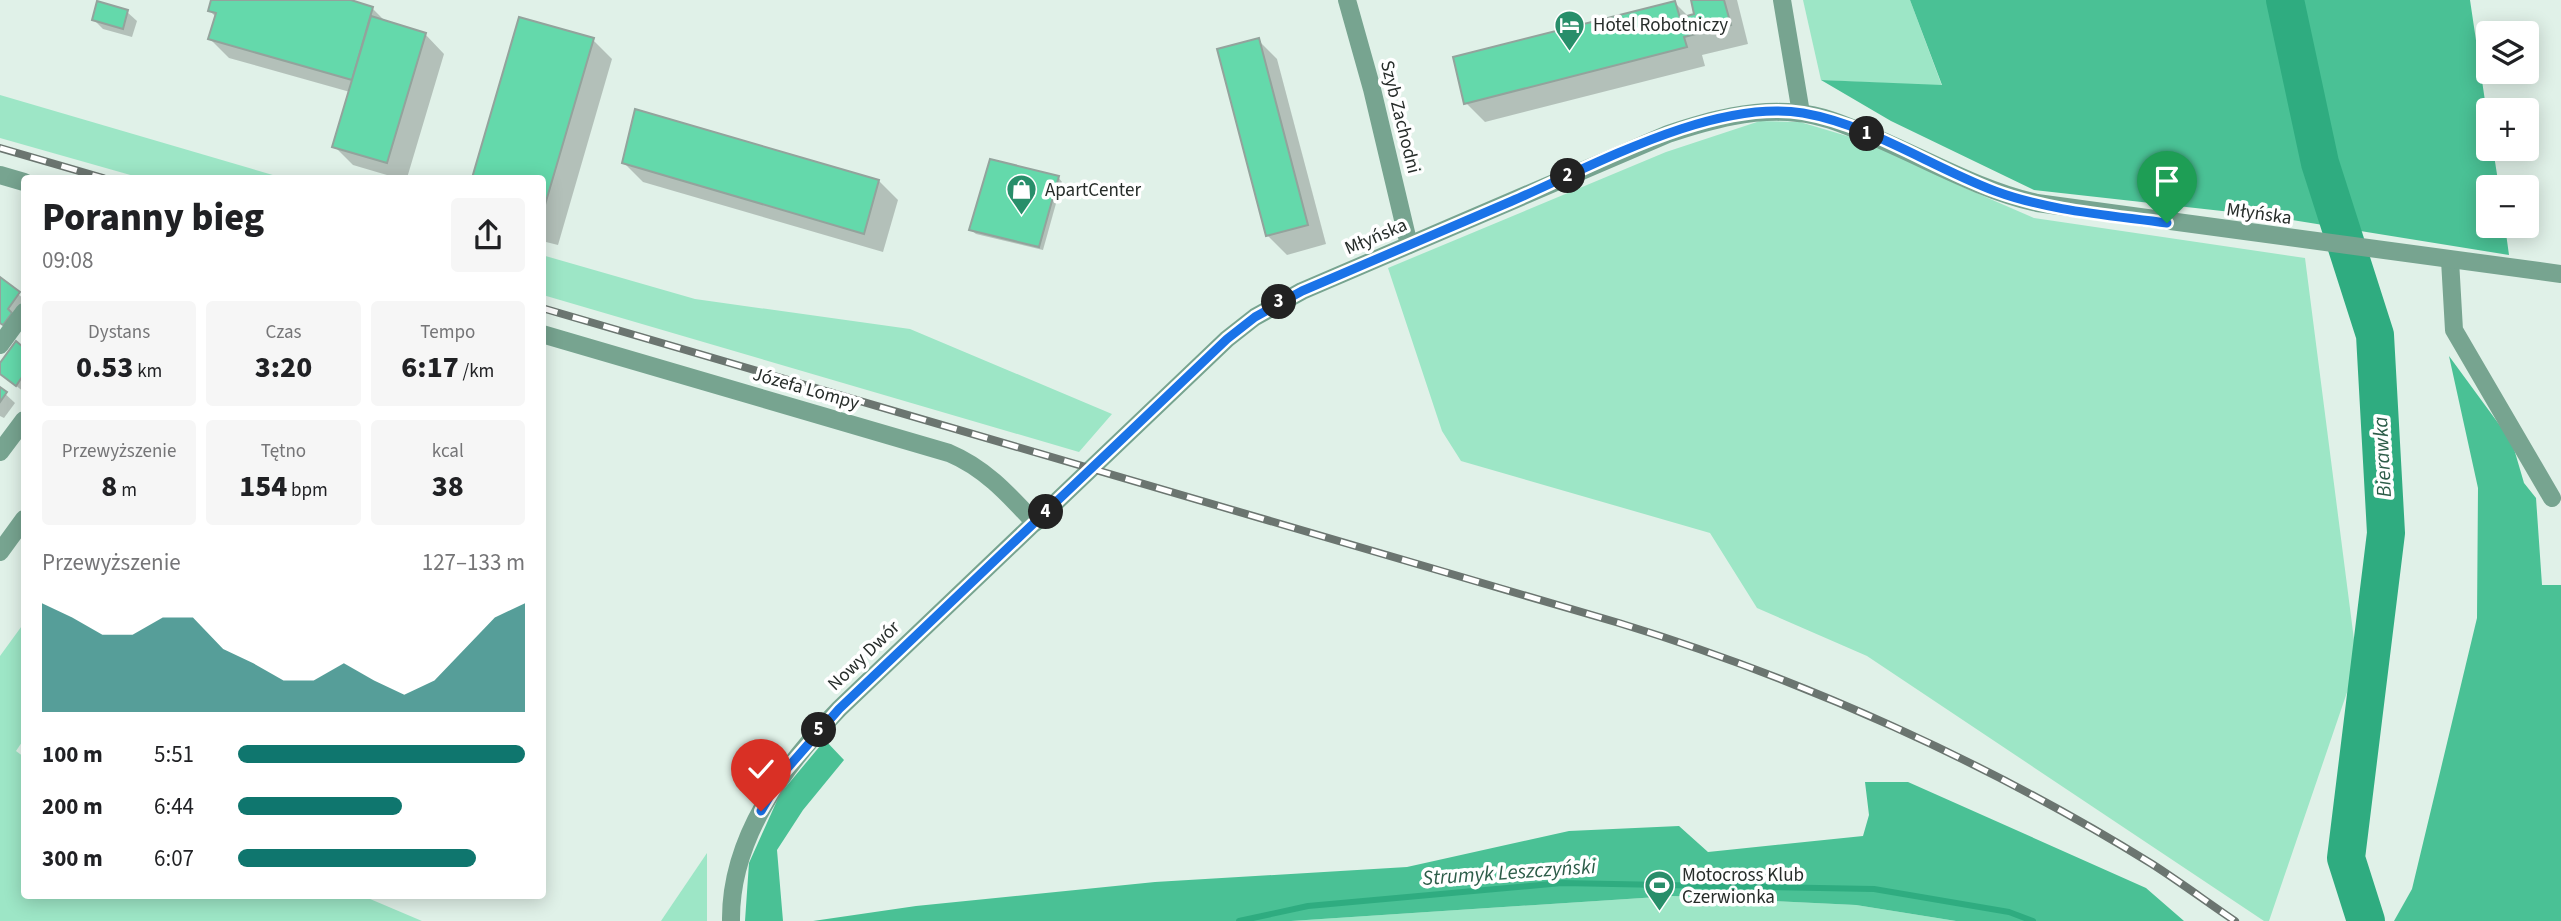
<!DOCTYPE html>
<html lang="pl">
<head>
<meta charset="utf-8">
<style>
	:root { --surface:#fff; --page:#f6f6f6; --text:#202124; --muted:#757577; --accent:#0f766e }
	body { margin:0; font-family:"Source Sans 3",sans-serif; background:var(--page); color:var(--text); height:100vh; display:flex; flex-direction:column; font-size:26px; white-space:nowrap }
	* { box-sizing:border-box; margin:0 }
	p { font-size:23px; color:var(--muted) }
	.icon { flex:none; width:38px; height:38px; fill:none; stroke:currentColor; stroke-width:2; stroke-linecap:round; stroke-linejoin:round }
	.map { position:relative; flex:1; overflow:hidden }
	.panel { position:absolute; left:21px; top:175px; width:525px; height:724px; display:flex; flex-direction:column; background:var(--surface); border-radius:7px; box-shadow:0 4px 18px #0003 }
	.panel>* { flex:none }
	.buttons { position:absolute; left:2476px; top:21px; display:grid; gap:14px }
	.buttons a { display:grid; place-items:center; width:63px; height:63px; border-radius:7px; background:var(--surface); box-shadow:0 4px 18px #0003; font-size:35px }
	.pin { position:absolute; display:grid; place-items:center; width:60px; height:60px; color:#fff; margin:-72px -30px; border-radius:50% 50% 50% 0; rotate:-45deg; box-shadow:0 0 7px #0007 }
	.pin .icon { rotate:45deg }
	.km { position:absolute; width:35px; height:35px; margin:-18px; border-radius:50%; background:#222; color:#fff; font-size:19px; line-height:35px; text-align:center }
	.round { display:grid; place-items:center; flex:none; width:74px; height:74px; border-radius:7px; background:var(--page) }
	.head { display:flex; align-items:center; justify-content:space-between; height:119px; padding:0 21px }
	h1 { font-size:38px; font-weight:800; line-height:52px }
	.stats { display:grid; grid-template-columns:repeat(3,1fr); gap:10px; height:119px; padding:7px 21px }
	.stats div { display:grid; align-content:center; border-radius:7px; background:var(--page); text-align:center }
	.stats b { font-size:30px; font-weight:800 }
	.stats small { font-size:19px; font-weight:400 }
	.stats p { font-size:19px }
	.chart { height:196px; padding:14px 21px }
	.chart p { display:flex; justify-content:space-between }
	.chart svg { width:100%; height:126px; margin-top:7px; fill:var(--accent); opacity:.7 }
	ul { padding:0 21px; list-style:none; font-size:23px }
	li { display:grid; grid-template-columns:112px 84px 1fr; align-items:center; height:52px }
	li i { height:18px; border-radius:9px; background:var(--accent) }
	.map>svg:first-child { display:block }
</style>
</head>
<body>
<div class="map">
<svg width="2561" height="921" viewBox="0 0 2561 921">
	<rect width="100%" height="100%" fill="#e0f1e8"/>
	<g fill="#9de6c6">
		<path d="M1803,0h107l32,86 -121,-6z"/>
		<path d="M0,95l283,83h-142l-141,-40z"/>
		<path d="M1760,121l40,1 84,25 74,38 76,33 271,40 52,405 -88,258h-5l-397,-265 -110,-48 -47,-75 -249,-72 -19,-30 -54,-163 278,-116z"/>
		<path d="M542,255l153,44 215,30 202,85 -33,38 -536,-157z"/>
		<path d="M24,623v116l-8,12 8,6v139h339l59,25h-422v-265z"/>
		<path d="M707,853v68h-46l4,-6z"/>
		<path d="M1673,896l183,9 100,16h-665z"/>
	</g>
	<g fill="#4ac195">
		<path d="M1910,0h560l18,121v28h5l6,38h-11v39h17l4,29 -242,-39 -233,-26 -143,-69 -70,-41 121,5z"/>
		<path d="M2449,356l63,86 12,41 12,15 6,87h19v336h-167l18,-32 65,-271 1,-130z"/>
		<path d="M825,740l19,20 -41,50 -26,40 6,71h-38l4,-58 31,-69z"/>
		<path d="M1865,782h43l238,106 38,33h-228l-100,-16 -183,-9 -382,25h-478l103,-15 239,-24 252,-15 162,-36 110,-5 29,26 155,-16 6,-21z"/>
	</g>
	<g fill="#0003">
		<path d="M213,0h132l27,8 15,15 38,11 19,20 -37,124h-10l-44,-13 -19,-19 16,-54 -121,-34 -19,-19 6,-22 -6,-6z"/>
		<path d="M1692,0h45l11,44 -46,11 3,11 -220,56 -19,-19 209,-100 14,14 7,-2z"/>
		<path d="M127,12l10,9 -5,16 -29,-8 -9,-9z"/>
		<path d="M521,19l72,21 19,19 -54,186 -16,-4v-63h-68z"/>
		<path d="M1258,40l19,19 49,185 -39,11 -19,-19 -49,-186z"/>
		<path d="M624,163l255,18 19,19 -15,52 -240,-70z"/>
		<path d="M1058,177l4,5 -19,68 -67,-16 -5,-4z"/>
		<path d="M0,279l24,20v9l-11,25 -13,-10z"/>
		<path d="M16,344l8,6v42l-24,-19v-7z"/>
		<path d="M0,389l15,14 -11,15 -4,-2z"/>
	</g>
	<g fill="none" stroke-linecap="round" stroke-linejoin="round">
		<path stroke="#2fac80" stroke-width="6" d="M1239,921l69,-15 254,-23 312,6 135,23 24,9"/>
		<path stroke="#2fac80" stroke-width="38" d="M2285,0l35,163 55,172 11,198 -40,325 20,63"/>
	</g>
	<g fill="#64d9ab" stroke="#93a39c" stroke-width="2">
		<path d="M211,0h140l22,7 -21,73 -144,-41 8,-26 -8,-2z"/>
		<path d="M1691,0h33l7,25 -47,12 3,10 -223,57 -11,-47 222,-56 5,17 14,-4z"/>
		<path d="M97,1l31,9 -5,19 -31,-9z"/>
		<path d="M371,16l55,17 -39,130 -55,-16z"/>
		<path d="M519,17l75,21 -52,177v-37h-70z"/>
		<path d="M1259,38l49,187 -42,11 -49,-187z"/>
		<path d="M635,109l244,71 -15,54 -242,-71z"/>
		<path d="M990,159l69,17 -20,71 -70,-17z"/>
		<path d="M0,277l20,15 -12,17 4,4 -9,12 -3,-2z"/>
		<path d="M16,341l8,7v26l-8,12 -16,-12v-11z"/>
		<path d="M0,387l7,5 -7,10z"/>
	</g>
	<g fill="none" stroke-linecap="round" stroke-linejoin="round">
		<g stroke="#77a490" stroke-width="18">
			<path d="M1347,0l25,89 37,156"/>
			<path d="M1782,0l19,113"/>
			<path d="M0,175l24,7"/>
			<path d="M2450,260l4,70 98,168"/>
			<path d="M542,334l407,119c36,15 60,42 86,70"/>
			<path d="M0,345l24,-33"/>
			<path d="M0,452l24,-32"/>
			<path d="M0,552l24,-33"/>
			<path d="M731,921c-1,-83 53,-155 108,-212l388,-370 28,-22 47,-26 366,-157c42,-14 85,-26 130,-21 25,2 49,13 71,22 56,23 109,55 168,68l524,71"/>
		</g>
		<defs>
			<g id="rail">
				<path d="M0,148l103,30"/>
				<path d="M542,308l1077,315c184,56 370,140 533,241 28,18 55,38 83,57"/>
			</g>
		</defs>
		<use href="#rail" stroke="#6b7570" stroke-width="8"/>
		<use href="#rail" stroke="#fff" stroke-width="5" stroke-dasharray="16" stroke-linecap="butt"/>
	</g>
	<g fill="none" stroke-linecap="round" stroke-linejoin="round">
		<defs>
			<path id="route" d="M761,811l23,-39 55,-63 388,-370 28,-22 47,-26c70,-30 140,-60 210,-90 81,-35 202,-103 291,-88 68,12 128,54 192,78 54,20 114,24 172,32"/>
		</defs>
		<use href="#route" stroke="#fff" stroke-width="14"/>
		<use href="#route" stroke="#1a73e8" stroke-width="9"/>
	</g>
	<defs>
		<symbol id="hotel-pin" viewBox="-11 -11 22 30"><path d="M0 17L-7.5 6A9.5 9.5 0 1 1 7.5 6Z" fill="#288e6a" stroke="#fff"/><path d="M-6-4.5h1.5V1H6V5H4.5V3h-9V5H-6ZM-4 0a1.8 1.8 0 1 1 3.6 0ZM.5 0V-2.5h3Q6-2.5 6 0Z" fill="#fff"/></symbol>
		<symbol id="shop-pin" viewBox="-11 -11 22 30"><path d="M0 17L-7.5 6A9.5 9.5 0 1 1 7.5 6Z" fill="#288e6a" stroke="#fff"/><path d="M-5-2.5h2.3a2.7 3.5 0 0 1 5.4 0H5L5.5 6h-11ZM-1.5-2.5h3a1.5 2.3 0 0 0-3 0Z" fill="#fff"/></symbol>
		<symbol id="stadium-pin" viewBox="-11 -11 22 30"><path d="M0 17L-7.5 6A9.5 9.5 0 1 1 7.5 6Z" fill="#288e6a" stroke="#fff"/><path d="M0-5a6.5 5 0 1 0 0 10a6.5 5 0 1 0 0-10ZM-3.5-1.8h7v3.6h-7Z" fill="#fff"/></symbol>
	</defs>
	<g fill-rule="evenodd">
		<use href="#hotel-pin" x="1552" y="8" width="35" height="47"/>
		<use href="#shop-pin" x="1004" y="172" width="35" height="47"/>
		<use href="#stadium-pin" x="1642" y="868" width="35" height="47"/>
	</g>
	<g text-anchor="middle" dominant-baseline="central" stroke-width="7" stroke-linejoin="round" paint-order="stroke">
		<g font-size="19" fill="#272d2a" stroke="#fff" text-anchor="start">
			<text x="1593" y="25">Hotel Robotniczy</text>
			<text x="1045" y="190">ApartCenter</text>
			<text x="1682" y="875">Motocross Klub<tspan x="1682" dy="22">Czerwionka</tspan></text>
		</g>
		<g font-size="19" fill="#272d2a" stroke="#fff">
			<text transform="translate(1400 117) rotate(76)">Szyb Zachodni</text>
			<text transform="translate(2259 214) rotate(8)">Młyńska</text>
			<text transform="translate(1376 237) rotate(-23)">Młyńska</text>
			<text transform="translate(806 389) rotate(16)">Józefa Lompy</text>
			<text transform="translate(864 656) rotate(-44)">Nowy Dwór</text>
		</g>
		<g font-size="21" font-style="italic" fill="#2d5d49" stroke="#fff">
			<text transform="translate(2382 457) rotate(-93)">Bierawka</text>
			<text transform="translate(1509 872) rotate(-4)">Strumyk Leszczyński</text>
		</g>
	</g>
</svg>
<div class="buttons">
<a><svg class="icon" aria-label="layers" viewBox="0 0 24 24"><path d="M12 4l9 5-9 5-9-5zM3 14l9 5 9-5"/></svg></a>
<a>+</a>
<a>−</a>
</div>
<div class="pin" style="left:2167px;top:223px;background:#1e9e55"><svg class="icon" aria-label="arrive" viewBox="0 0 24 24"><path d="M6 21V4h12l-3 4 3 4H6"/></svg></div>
<div class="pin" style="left:761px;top:811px;background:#d93025"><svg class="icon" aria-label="check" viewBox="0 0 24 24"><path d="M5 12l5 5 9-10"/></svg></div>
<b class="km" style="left:1867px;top:134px">1</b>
<b class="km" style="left:1568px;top:176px">2</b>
<b class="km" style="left:1279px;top:302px">3</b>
<b class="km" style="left:1046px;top:512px">4</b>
<b class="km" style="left:819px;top:730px">5</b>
<section class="panel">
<div class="head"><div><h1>Poranny bieg</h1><p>09:08</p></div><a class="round"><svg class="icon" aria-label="share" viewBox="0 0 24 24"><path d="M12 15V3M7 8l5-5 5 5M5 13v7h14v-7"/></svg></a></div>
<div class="stats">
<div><p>Dystans</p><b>0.53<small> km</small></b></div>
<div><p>Czas</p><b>3:20</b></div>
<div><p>Tempo</p><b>6:17<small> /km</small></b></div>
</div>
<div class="stats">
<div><p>Przewyższenie</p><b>8<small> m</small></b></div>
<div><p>Tętno</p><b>154<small> bpm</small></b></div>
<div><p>kcal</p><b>38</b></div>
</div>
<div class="chart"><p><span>Przewyższenie</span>127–133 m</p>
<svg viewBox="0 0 160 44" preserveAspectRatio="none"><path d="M0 44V6L10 11L20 17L30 17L40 11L50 11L60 22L70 27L80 33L90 33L100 27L110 33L120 38L130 33L140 22L150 11L160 6V44z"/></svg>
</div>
<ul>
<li><b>100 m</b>5:51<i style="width:100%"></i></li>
<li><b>200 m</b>6:44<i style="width:57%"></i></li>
<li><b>300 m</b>6:07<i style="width:83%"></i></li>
</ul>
</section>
</div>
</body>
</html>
